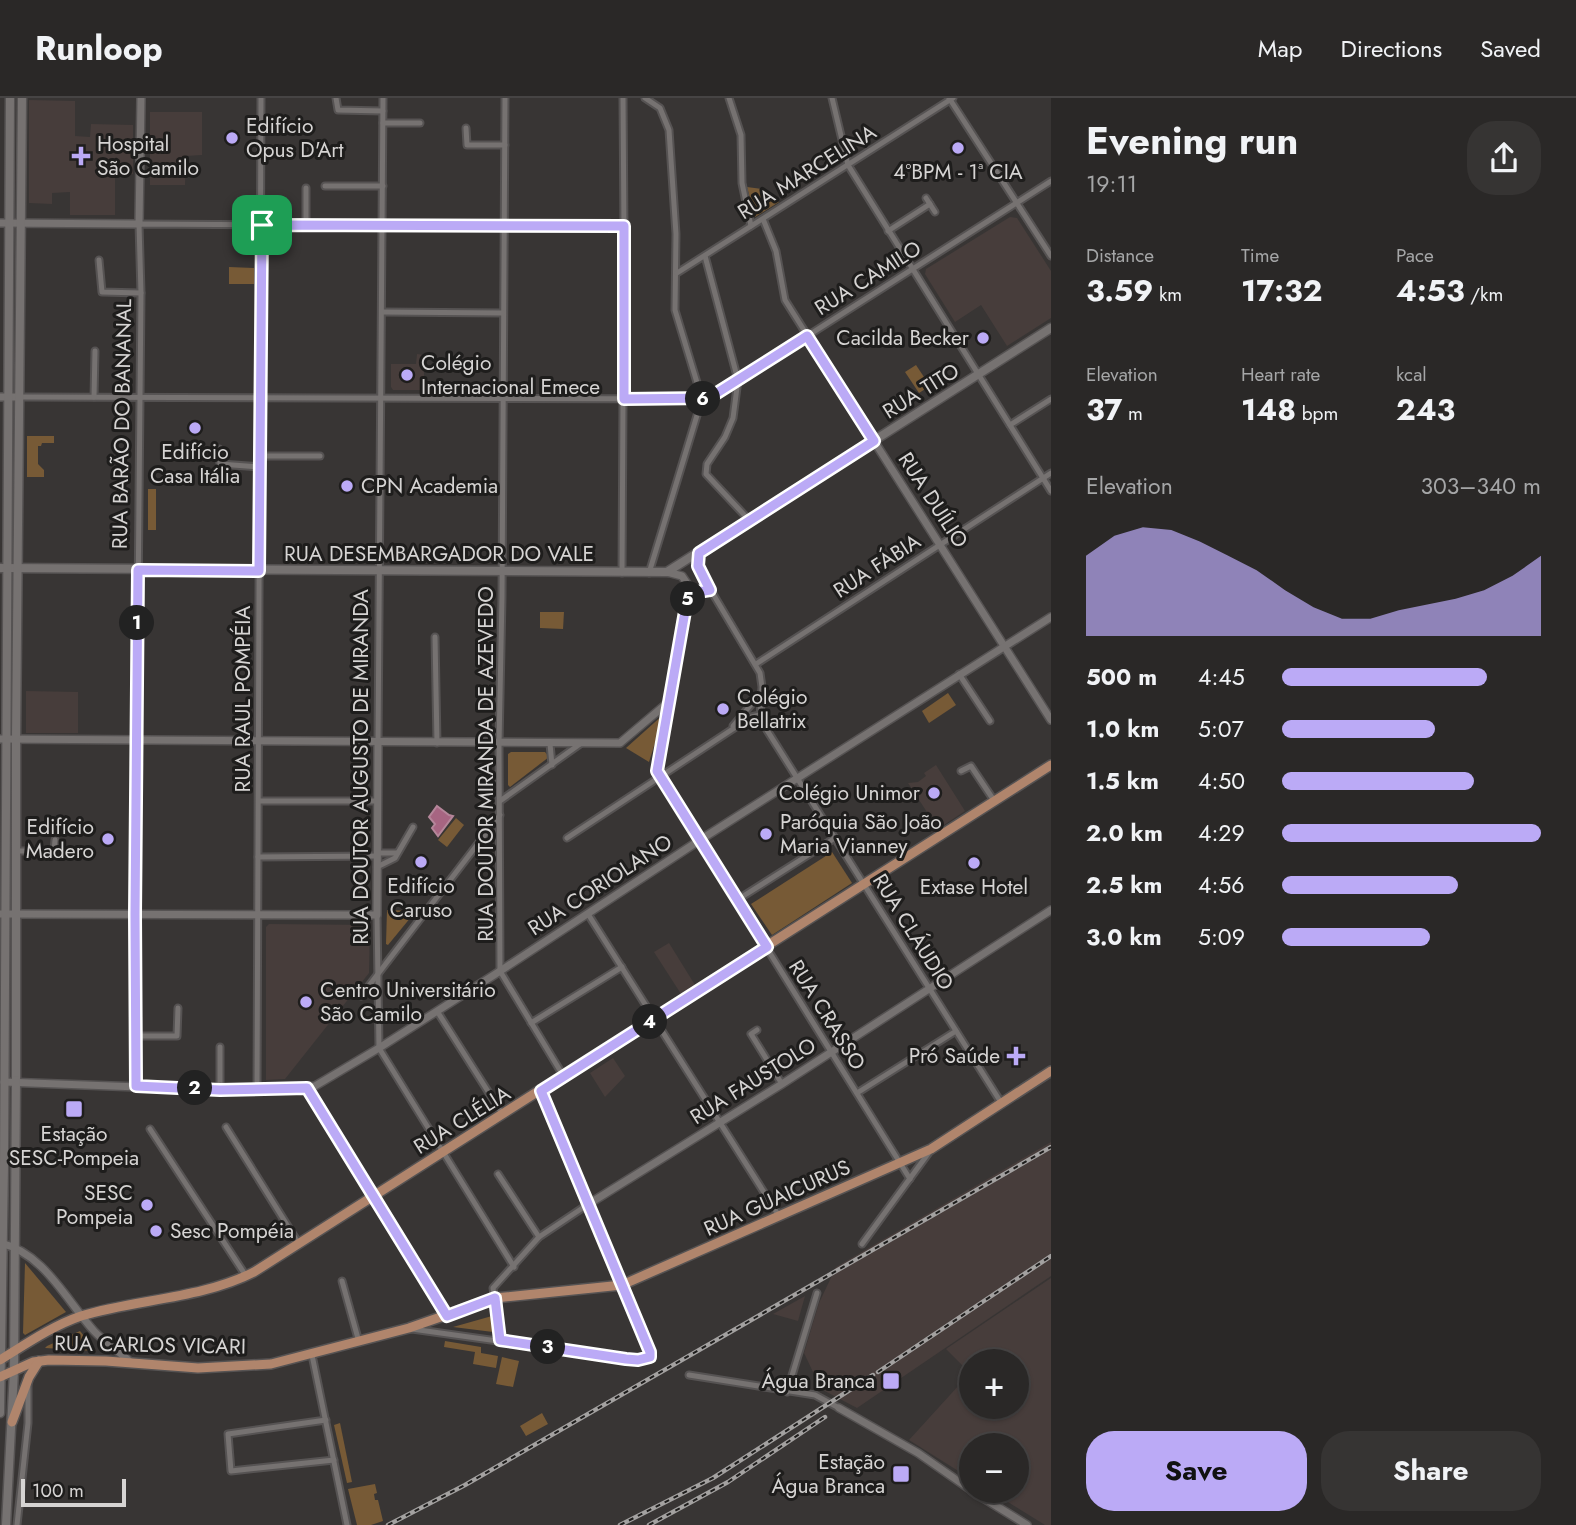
<!DOCTYPE html>
<html lang="en">
<head>
<meta charset="utf-8">
<style>
	:root { --surface:#2a2827; --page:#363433; --text:#f1f3f6; --muted:#a5a6a7; --line:#464444; --accent:#bbaaf6 }
	body { margin:0; font-family:Jost,sans-serif; background:var(--page); color:var(--text); height:100vh; display:flex; flex-direction:column; font-size:26px; white-space:nowrap }
	* { box-sizing:border-box; margin:0 }
	p { font-size:23px; color:var(--muted) }
	.icon { flex:none; width:38px; height:38px; fill:none; stroke:currentColor; stroke-width:2; stroke-linecap:round; stroke-linejoin:round }
	.map { position:relative; flex:1; overflow:hidden }
	.drawer { display:flex; flex-direction:column; background:var(--surface); width:525px }
	.drawer>* { flex:none }
	.tools { position:absolute; left:959px; top:1251px; display:grid; gap:14px }
	.tools a { display:grid; place-items:center; width:70px; height:70px; border-radius:50%; background:var(--surface); box-shadow:0 2px 5px #0004,0 0 0 2px var(--line); font-size:35px }
	.scale { position:absolute; left:21px; bottom:18px; width:105px; box-sizing:border-box; padding-left:7px; border:4px solid #d6d4d3; border-top:0; font-size:19px; line-height:24px; white-space:nowrap; color:#d6d4d3; -webkit-text-stroke:5px #1e1d1c; paint-order:stroke }
	.pin { position:absolute; display:grid; place-items:center; width:60px; height:60px; color:#fff; margin:-30px; border-radius:14px; box-shadow:0 4px 10px #0006 }
	.km { position:absolute; width:35px; height:35px; margin:-18px; border-radius:50%; background:#222; color:#fff; font-size:19px; line-height:35px; text-align:center }
	.round { display:grid; place-items:center; flex:none; width:74px; height:74px; border-radius:28px; background:var(--page) }
	.headline { display:flex; align-items:center; justify-content:space-between; height:119px; padding:0 35px }
	h1 { font-size:38px; font-weight:700; line-height:52px }
	.figures { display:grid; grid-template-columns:repeat(3,1fr); gap:10px; height:119px; padding:7px 35px }
	.figures div { display:grid; align-content:center }
	.figures b { font-size:30px; font-weight:700 }
	.figures small { font-size:19px; font-weight:400 }
	.figures p { font-size:19px }
	.chart { height:196px; padding:14px 35px }
	.chart p { display:flex; justify-content:space-between }
	.chart svg { width:100%; height:126px; margin-top:7px; fill:var(--accent); opacity:.7 }
	.button { display:flex; gap:14px; margin-top:auto; padding:14px 35px }
	.button a { flex:1; height:80px; border-radius:28px; background:var(--accent); color:#111; font-size:28px; font-weight:700; line-height:80px; text-align:center }
	.button a+a { background:var(--page); color:var(--text) }
	ul { padding:0 35px; list-style:none; font-size:23px }
	li { display:grid; grid-template-columns:112px 84px 1fr; align-items:center; height:52px }
	li i { height:18px; border-radius:9px; background:var(--accent) }
	header { display:flex; align-items:center; gap:42px; box-sizing:border-box; height:98px; padding:0 35px; background:var(--surface); border-bottom:2px solid var(--line) }
	header strong { font-size:33px }
	nav { display:flex; gap:38px; margin-inline-start:auto; font-size:24px }
	main { display:flex; flex:1; min-height:0 }
	.map>svg:first-child { display:block }
</style>
</head>
<body>
<header>
<strong>Runloop</strong>
<nav><a>Map</a><a>Directions</a><a>Saved</a></nav>
</header>
<main>
<div class="map">
<svg width="1051" height="1427" viewBox="0 0 1051 1427">
	<rect width="100%" height="100%" fill="#383534"/>
	<g fill="#473d3b" fill-rule="evenodd">
		<path d="M29,2l46,1v35l15,1 1,-13 42,1v49l-18,1v40h-45v-23l-18,1v11l-23,-1z"/>
		<path d="M150,14h52v43l-16,1 -1,29h-35z"/>
		<path d="M1010,119l7,1 34,53v47l-44,28 -26,-41 -26,17 -30,-48 1,-5z"/>
		<path d="M417,256l7,1v35h-31l-2,-3v-23h25z"/>
		<path d="M26,593l52,1v41h-52z"/>
		<path d="M936,667l29,46 -27,18 -30,-46 10,-1 8,-6 -2,-3z"/>
		<path d="M269,826l101,1 -1,48 -84,106 -19,1v-153z"/>
		<path d="M669,845l26,42 -14,9 -27,-42z"/>
		<path d="M613,960l12,18 -20,21 -15,-24z"/>
		<path d="M1051,1044v134l-194,132 -36,-19 -17,-36 15,-50 17,-36z"/>
		<path d="M1051,1180v247h-6l-55,-34h27v-45h-46v33l-62,-39 61,-67 -24,-24zM971,1264h46v45h-46z"/>
		<path d="M805,1198l-7,25 -25,-7z"/>
	</g>
	<g fill="#775a36">
		<path d="M747,89l15,2 17,13 -24,15z"/>
		<path d="M229,169l25,1v16h-25z"/>
		<path d="M916,267l14,21 -11,7 -14,-21z"/>
		<path d="M27,338h27v7h-12l-1,3h-3v18l6,6v7h-17z"/>
		<rect x="148" y="391" width="8" height="41"/>
		<path d="M540,514h24l-1,17 -23,-1z"/>
		<path d="M948,595l8,12 -27,18 -7,-12z"/>
		<path d="M664,616l-15,48 -23,-14z"/>
		<path d="M511,654h34l4,5 -39,30 -2,-2v-31z"/>
		<path d="M456,720l8,7 -17,22 -9,-7z"/>
		<path d="M832,754l20,31 -80,52 -21,-31z"/>
		<path d="M387,812l29,1 -28,34 -2,-1z"/>
		<path d="M25,1165l41,49 -41,23 -2,-2z"/>
		<path d="M492,1218l1,16 -40,-5z"/>
		<path d="M80,1233l16,20 -51,-3 2,-2z"/>
		<path d="M445,1243l36,6v6l17,3 -2,12 -23,-4 2,-12 -31,-5z"/>
		<path d="M502,1259l17,4 -6,26 -17,-3z"/>
		<path d="M542,1315l6,11 -22,12 -6,-10z"/>
		<path d="M340,1325l12,59 -5,1 -13,-58z"/>
		<path d="M375,1386l2,9 -3,1 1,6h3l5,21 -12,4h-14l-9,-36z"/>
	</g>
	<path fill="#a76582" stroke="#b5869a" stroke-width="2" d="M437,708l12,9 4,1 -15,20 -6,-8 3,-4 -6,-7z"/>
	<g fill="none" stroke-linecap="round" stroke-linejoin="round">
		<defs>
			<g id="minor">
				<path d="M336,0l2,12 45,1"/>
				<path d="M505,0l-3,499 -3,147 1,227 64,106"/>
				<path d="M645,0l15,10 9,22 7,104 -1,76 27,89 -53,174"/>
				<path d="M729,0l12,37 1,48 9,43"/>
				<path d="M832,0l16,67 203,326"/>
				<path d="M949,0l102,158"/>
				<path d="M383,25h37"/>
				<path d="M466,30l1,17h38"/>
				<path d="M325,88h58"/>
				<path d="M926,100l9,14"/>
				<path d="M763,121l13,32 9,49 89,141"/>
				<path d="M306,127v-37"/>
				<path d="M888,133l42,-27"/>
				<path d="M705,158l33,124 -5,38 -8,19 -18,27 -1,10 44,47"/>
				<path d="M99,162l3,32 39,1"/>
				<path d="M677,175l276,-175"/>
				<path d="M382,214l121,1"/>
				<path d="M20,299l685,2 33,-19 313,-199"/>
				<path d="M94,299l1,-46"/>
				<path d="M1010,327l41,-26"/>
				<path d="M219,351l1,15 41,3"/>
				<path d="M261,358h59"/>
				<path d="M699,455l1,19 60,101 2,14 -2,32 242,385"/>
				<path d="M622,475l2,-342 -1,-133"/>
				<path d="M435,539l2,106"/>
				<path d="M756,566l295,-191"/>
				<path d="M959,576l31,47"/>
				<path d="M671,602l-14,71 253,408"/>
				<path d="M733,628l27,-32"/>
				<path d="M378,645l5,-645"/>
				<path d="M550,646l2,21"/>
				<path d="M961,673l10,-5 24,36"/>
				<path d="M259,703h118"/>
				<path d="M500,703l80,-57"/>
				<path d="M567,740l184,-121 9,-2"/>
				<path d="M17,753h37l1,-11"/>
				<path d="M377,755h20"/>
				<path d="M258,759l119,-1"/>
				<path d="M377,769l18,-9 18,-31"/>
				<path d="M737,802l98,-62"/>
				<path d="M588,816l191,302"/>
				<path d="M377,817l2,133 135,219"/>
				<path d="M361,898l139,-181"/>
				<path d="M437,913l66,104"/>
				<path d="M531,925l91,-56"/>
				<path d="M757,932l-6,4 31,50"/>
				<path d="M135,938h42l1,-28"/>
				<path d="M220,949v43"/>
				<path d="M136,988l-1,-172 6,-621 -2,-69 485,3"/>
				<path d="M307,990l140,228"/>
				<path d="M257,992l4,-992"/>
				<path d="M857,995l99,-62"/>
				<path d="M226,1029l73,117"/>
				<path d="M150,1031l96,147"/>
				<path d="M498,1076l41,63"/>
				<path d="M862,1146l68,-93"/>
				<path d="M342,1183l17,61"/>
				<path d="M412,1231l214,30 12,2 12,-4v-6l-28,-66"/>
				<path d="M500,1242l-7,-52 46,-51 48,-32"/>
				<path d="M312,1257l35,170"/>
				<path d="M689,1277l126,20 24,13"/>
				<path d="M787,1294l30,-99"/>
				<path d="M326,1322l-98,14 3,37 103,-11"/>
				<path d="M17,1427l11,-102v-38"/>
			</g>
			<g id="tertiary">
				<path d="M0,125l139,1 2,-126"/>
				<path d="M0,299h20"/>
				<path d="M874,343l177,279"/>
				<path d="M686,502l12,-8 12,-2"/>
				<path d="M0,641l620,4 51,-43 17,-115 -6,-9 -15,-4"/>
				<path d="M0,816l377,1 1,-172"/>
				<path d="M4,984l216,8h76l19,-4 64,-38 115,-73 206,-135 351,-223"/>
				<path d="M541,993l81,194"/>
				<path d="M587,1107l195,-121 269,-174"/>
				<path d="M0,1145c44,10 66,57 94,88 12,13 26,20 37,32"/>
				<path d="M839,1310l79,45 53,37"/>
				<path d="M972,1393l55,34"/>
			</g>
			<g id="secondary">
				<path d="M0,470l667,4 384,-244"/>
				<path d="M16,978v6v-343l6,-641"/>
				<path d="M0,1315l4,-247 6,-1068"/>
				<path d="M6,1427l8,-154 2,-291"/>
			</g>
			<g id="primary">
				<path d="M0,1262c26,-16 52,-34 81,-44 56,-17 120,-17 173,-44l797,-507"/>
				<path d="M0,1279l33,-15 16,-2 57,1 92,7 73,-4 138,-36 86,-30 127,-13 309,-136 120,-78"/>
				<path d="M12,1324l17,-45 10,-16"/>
			</g>
		</defs>
		<use href="#minor" stroke="#565353" stroke-width="9"/>
		<use href="#tertiary" stroke="#565353" stroke-width="10"/>
		<use href="#secondary" stroke="#565353" stroke-width="11"/>
		<use href="#primary" stroke="#565353" stroke-width="12"/>
		<use href="#minor" stroke="#767271" stroke-width="5"/>
		<use href="#tertiary" stroke="#767271" stroke-width="7"/>
		<use href="#secondary" stroke="#767271" stroke-width="8"/>
		<use href="#primary" stroke="#b0856c" stroke-width="9"/>
		<defs>
			<g id="rail">
				<path d="M878,1274l173,-116"/>
				<path d="M388,1427l77,-40 586,-338"/>
				<path d="M620,1427l93,-47 160,-103"/>
				<path d="M649,1427l79,-43 97,-65"/>
			</g>
		</defs>
		<use href="#rail" stroke="#a3a1a0" stroke-width="4.5"/>
		<use href="#rail" stroke="#1e1d1c" stroke-width="2" stroke-dasharray="5" stroke-linecap="butt"/>
	</g>
	<g fill="none" stroke-linecap="round" stroke-linejoin="round">
		<defs>
			<path id="route" d="M262,127l362,1v173l85,-1 98,-62 67,105 -175,112 -1,13 12,24 -12,2 -11,8 -30,171 110,176 -226,144 109,261v5l-12,3 -12,-1 -126,-19 -5,-42 -48,18 -140,-228 -87,2 -84,-4 -1,-172 3,-344 121,1z"/>
		</defs>
		<use href="#route" stroke="#fff" stroke-width="14"/>
		<use href="#route" stroke="#bbaaf6" stroke-width="9"/>
	</g>
	<g fill="#bbaaf6" stroke="#1e1d1c" stroke-width="2.5">
		<circle cx="232" cy="40" r="7"/>
		<circle cx="958" cy="50" r="7"/>
		<path d="M77.5 47.5h7v7h7v7h-7v7h-7v-7h-7v-7h7z"/>
		<circle cx="983" cy="240" r="7"/>
		<circle cx="407" cy="277" r="7"/>
		<circle cx="195" cy="330" r="7"/>
		<circle cx="347" cy="388" r="7"/>
		<circle cx="723" cy="611" r="7"/>
		<circle cx="934" cy="695" r="7"/>
		<circle cx="766" cy="736" r="7"/>
		<circle cx="108" cy="741" r="7"/>
		<circle cx="421" cy="764" r="7"/>
		<circle cx="974" cy="765" r="7"/>
		<circle cx="306" cy="904" r="7"/>
		<path d="M1012.5 947.5h7v7h7v7h-7v7h-7v-7h-7v-7h7z"/>
		<rect x="65" y="1002" width="18" height="18" rx="3.5"/>
		<circle cx="147" cy="1107" r="7"/>
		<circle cx="156" cy="1133" r="7"/>
		<rect x="882" y="1274" width="18" height="18" rx="3.5"/>
		<rect x="892" y="1367" width="18" height="18" rx="3.5"/>
	</g>
	<g text-anchor="middle" dominant-baseline="central" stroke-width="6" stroke-linejoin="round" paint-order="stroke">
		<g font-size="21" fill="#d6d4d3" stroke="#1e1d1c" text-anchor="start">
			<text x="246" y="28">Edifício<tspan x="246" dy="24">Opus D'Art</tspan></text>
			<text x="97" y="46">Hospital<tspan x="97" dy="24">São Camilo</tspan></text>
			<text x="958" y="74" text-anchor="middle">4ºBPM - 1ª CIA</text>
			<text x="969" y="240" text-anchor="end">Cacilda Becker</text>
			<text x="421" y="265">Colégio<tspan x="421" dy="24">Internacional Emece</tspan></text>
			<text x="195" y="354" text-anchor="middle">Edifício<tspan x="195" dy="24">Casa Itália</tspan></text>
			<text x="361" y="388">CPN Academia</text>
			<text x="737" y="599">Colégio<tspan x="737" dy="24">Bellatrix</tspan></text>
			<text x="920" y="695" text-anchor="end">Colégio Unimor</text>
			<text x="780" y="724">Paróquia São João<tspan x="780" dy="24">Maria Vianney</tspan></text>
			<text x="94" y="729" text-anchor="end">Edifício<tspan x="94" dy="24">Madero</tspan></text>
			<text x="421" y="788" text-anchor="middle">Edifício<tspan x="421" dy="24">Caruso</tspan></text>
			<text x="974" y="789" text-anchor="middle">Extase Hotel</text>
			<text x="320" y="892">Centro Universitário<tspan x="320" dy="24">São Camilo</tspan></text>
			<text x="1000" y="958" text-anchor="end">Pró Saúde</text>
			<text x="74" y="1036" text-anchor="middle">Estação<tspan x="74" dy="24">SESC-Pompeia</tspan></text>
			<text x="133" y="1095" text-anchor="end">SESC<tspan x="133" dy="24">Pompeia</tspan></text>
			<text x="170" y="1133">Sesc Pompéia</text>
			<text x="875" y="1283" text-anchor="end">Água Branca</text>
			<text x="885" y="1364" text-anchor="end">Estação<tspan x="885" dy="24">Água Branca</tspan></text>
		</g>
		<g font-size="21" fill="#d6d4d3" stroke="#1e1d1c">
			<text transform="translate(807 74) rotate(-32)">RUA MARCELINA</text>
			<text transform="translate(868 180) rotate(-32)">RUA CAMILO</text>
			<text transform="translate(921 293) rotate(-32)">RUA TITO</text>
			<text transform="translate(122 326) rotate(-89)">RUA BARÃO DO BANANAL</text>
			<text transform="translate(933 402) rotate(57)">RUA DUÍLIO</text>
			<text x="439" y="456">RUA DESEMBARGADOR DO VALE</text>
			<text transform="translate(877 468) rotate(-33)">RUA FÁBIA</text>
			<text transform="translate(243 601) rotate(-90)">RUA RAUL POMPÉIA</text>
			<text transform="translate(486 666) rotate(-90)">RUA DOUTOR MIRANDA DE AZEVEDO</text>
			<text transform="translate(361 669) rotate(-90)">RUA DOUTOR AUGUSTO DE MIRANDA</text>
			<text transform="translate(600 787) rotate(-33)">RUA CORIOLANO</text>
			<text transform="translate(913 834) rotate(58)">RUA CLÁUDIO</text>
			<text transform="translate(827 917) rotate(58)">RUA CRASSO</text>
			<text transform="translate(753 983) rotate(-32)">RUA FAUSTOLO</text>
			<text transform="translate(462 1022) rotate(-32)">RUA CLÉLIA</text>
			<text transform="translate(777 1100) rotate(-24)">RUA GUAICURUS</text>
			<text transform="translate(150 1247) rotate(1)">RUA CARLOS VICARI</text>
		</g>
	</g>
</svg>
<div class="tools">
<a>+</a>
<a>−</a>
</div>
<div class="scale">100 m</div>
<div class="pin" style="left:262px;top:127px;background:#1e9e55"><svg class="icon" aria-label="arrive" viewBox="0 0 24 24"><path d="M6 21V4h12l-3 4 3 4H6"/></svg></div>
<b class="km" style="left:137px;top:525px">1</b>
<b class="km" style="left:195px;top:990px">2</b>
<b class="km" style="left:548px;top:1249px">3</b>
<b class="km" style="left:650px;top:924px">4</b>
<b class="km" style="left:688px;top:501px">5</b>
<b class="km" style="left:703px;top:301px">6</b>
</div>
<section class="drawer">
<div class="headline"><div><h1>Evening run</h1><p>19:11</p></div><a class="round"><svg class="icon" aria-label="share" viewBox="0 0 24 24"><path d="M12 15V3M7 8l5-5 5 5M5 13v7h14v-7"/></svg></a></div>
<div class="figures">
<div><p>Distance</p><b>3.59<small> km</small></b></div>
<div><p>Time</p><b>17:32</b></div>
<div><p>Pace</p><b>4:53<small> /km</small></b></div>
</div>
<div class="figures">
<div><p>Elevation</p><b>37<small> m</small></b></div>
<div><p>Heart rate</p><b>148<small> bpm</small></b></div>
<div><p>kcal</p><b>243</b></div>
</div>
<div class="chart"><p><span>Elevation</span>303–340 m</p>
<svg viewBox="0 0 160 44" preserveAspectRatio="none"><path d="M0 44V16L10 9L20 6L30 7L40 11L50 16L60 21L70 28L80 34L90 38L100 38L110 35L120 33L130 31L140 28L150 23L160 16V44z"/></svg>
</div>
<ul>
<li><b>500 m</b>4:45<i style="width:79%"></i></li>
<li><b>1.0 km</b>5:07<i style="width:59%"></i></li>
<li><b>1.5 km</b>4:50<i style="width:74%"></i></li>
<li><b>2.0 km</b>4:29<i style="width:100%"></i></li>
<li><b>2.5 km</b>4:56<i style="width:68%"></i></li>
<li><b>3.0 km</b>5:09<i style="width:57%"></i></li>
</ul>
<div class="button"><a>Save</a><a>Share</a></div>
</section>
</main>
</body>
</html>
